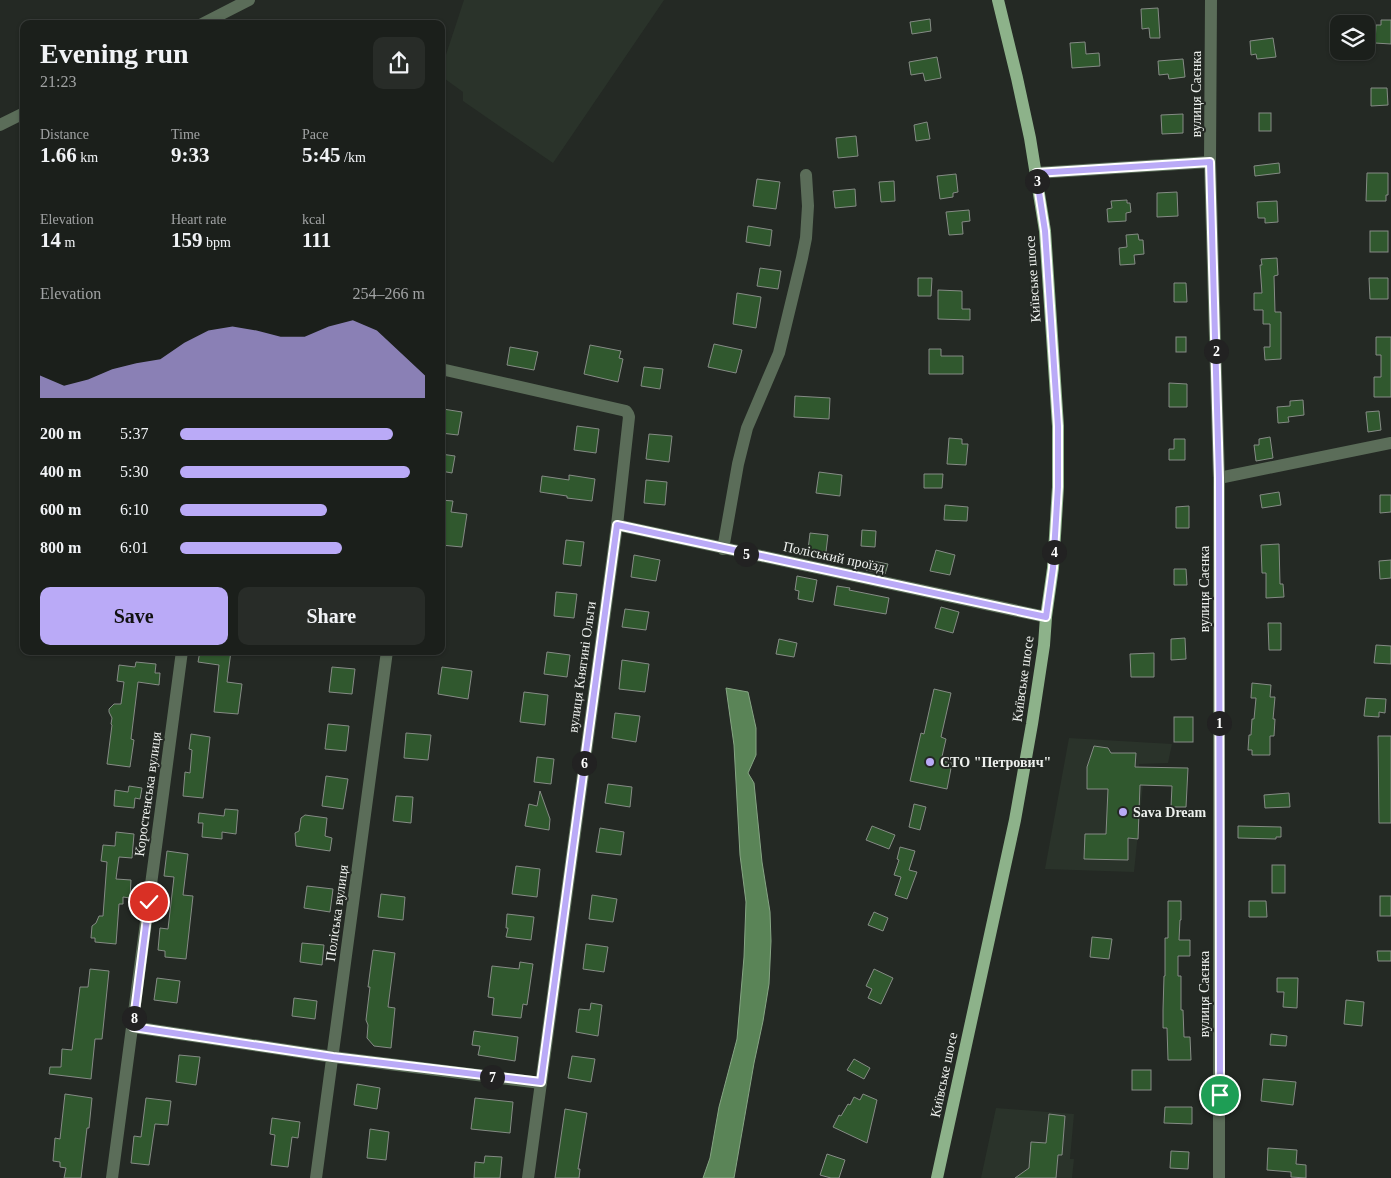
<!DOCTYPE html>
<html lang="en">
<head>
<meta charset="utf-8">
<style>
	:root { --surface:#1b1f1b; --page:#282c28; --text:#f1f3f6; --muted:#a0a2a3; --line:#393d3a; --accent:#baaaf7 }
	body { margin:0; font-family:Georgia,serif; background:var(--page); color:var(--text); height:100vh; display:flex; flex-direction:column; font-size:19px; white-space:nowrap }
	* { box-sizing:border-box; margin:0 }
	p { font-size:16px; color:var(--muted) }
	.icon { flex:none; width:28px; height:28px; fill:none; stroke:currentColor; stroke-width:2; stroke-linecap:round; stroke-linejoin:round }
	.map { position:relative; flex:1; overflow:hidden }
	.drawer { position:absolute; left:20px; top:20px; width:425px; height:635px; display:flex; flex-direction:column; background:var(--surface); border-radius:10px; box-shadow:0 1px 4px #0004,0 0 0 1px var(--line) }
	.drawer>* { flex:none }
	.fabs { position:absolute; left:1330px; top:15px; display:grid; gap:10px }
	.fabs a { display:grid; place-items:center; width:45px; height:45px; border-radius:10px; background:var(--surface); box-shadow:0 1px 4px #0004,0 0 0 1px var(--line); font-size:25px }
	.pin { position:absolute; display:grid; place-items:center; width:42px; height:42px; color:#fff; margin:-21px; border:2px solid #fff; border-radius:50%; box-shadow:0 1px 5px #0007 }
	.km { position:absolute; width:25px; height:25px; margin:-12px; border-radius:50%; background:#222; color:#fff; font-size:14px; line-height:25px; text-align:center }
	.round { display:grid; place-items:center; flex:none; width:52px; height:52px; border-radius:10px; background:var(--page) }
	.headline { display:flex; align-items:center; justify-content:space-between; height:85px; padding:0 20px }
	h1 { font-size:28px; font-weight:700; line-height:38px }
	.metrics { display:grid; grid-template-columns:repeat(3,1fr); gap:8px; height:85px; padding:5px 20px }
	.metrics div { display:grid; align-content:center }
	.metrics b { font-size:21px; font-weight:700 }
	.metrics small { font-size:14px; font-weight:400 }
	.metrics p { font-size:14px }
	.chart { height:140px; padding:10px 20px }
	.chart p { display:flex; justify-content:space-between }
	.chart svg { width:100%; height:90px; margin-top:5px; fill:var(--accent); opacity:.7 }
	.button { display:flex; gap:10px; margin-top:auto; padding:10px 20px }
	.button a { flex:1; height:58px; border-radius:10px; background:var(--accent); color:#111; font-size:20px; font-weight:700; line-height:58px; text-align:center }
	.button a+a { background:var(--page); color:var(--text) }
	ul { padding:0 20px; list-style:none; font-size:16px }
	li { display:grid; grid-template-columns:80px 60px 1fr; align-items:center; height:38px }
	li i { height:12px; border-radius:6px; background:var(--accent) }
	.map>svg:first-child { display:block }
</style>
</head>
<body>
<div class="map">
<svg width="1391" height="1178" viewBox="0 0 1391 1178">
	<rect width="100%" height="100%" fill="#242924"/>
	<g fill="#2a332a">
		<path d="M464,0h200l-111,163 -90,-62v-9l-22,-16v-6z"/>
		<path d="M1069,738l103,6 -4,19 -29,1 -1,21h5l-9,87 -89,-3z"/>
		<path d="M996,1108l78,6 -4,45h4l-2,19h-91z"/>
	</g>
	<path fill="#5a8457" stroke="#86a584" d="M726,688l22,4 8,36v27l-8,18 6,10 8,79 8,50 1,29 -2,43 -6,37 -9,42 -20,115h-31l7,-20 9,-51 18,-68 7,-82 2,-55 -6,-47 -6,-110z"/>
	<g fill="#30582e" stroke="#858b85">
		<path d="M1158,8l2,30h-10l-1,-10 -7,1 -1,-20z"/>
		<path d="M930,19l1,12 -19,3 -2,-12z"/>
		<path d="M1381,20h10v24l-16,-1 1,-18h5z"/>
		<path d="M1273,38l3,19 -19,2 -1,-5 -5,1 -1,-14z"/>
		<path d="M1085,42l1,12 13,-1 1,13 -28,2 -2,-25z"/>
		<path d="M937,57l4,21 -16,3 -2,-8 -12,2 -2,-13z"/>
		<path d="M1183,59l2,18 -16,2 -1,-5 -9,1 -1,-14z"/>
		<path d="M1371,88h16l1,17 -17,1z"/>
		<rect x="1259" y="113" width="12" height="18"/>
		<path d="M1183,114v19l-21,1 -1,-19z"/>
		<path d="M927,122l3,17 -14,2 -2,-16z"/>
		<path d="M856,136l2,20 -20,2 -2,-20z"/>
		<path d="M1279,163l1,10 -25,3 -1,-10z"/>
		<path d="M1367,173h21v22h-2v6h-20z"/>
		<path d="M956,174l2,18 -5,1v4l-13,2 -3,-23z"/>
		<path d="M757,179l23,3 -4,27 -23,-3z"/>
		<path d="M894,181l1,20 -14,1 -2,-20z"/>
		<path d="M855,189l1,17 -21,2 -2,-17z"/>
		<path d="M1177,192l1,24 -21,1v-24z"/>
		<path d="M1127,200v3h3l1,9 -5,1v8l-18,1 -1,-13 5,-1 -1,-7z"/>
		<path d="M1277,201l1,21 -13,1v-5h-7l-1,-16z"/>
		<path d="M969,210l1,11 -8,1 1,12 -14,1 -3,-23z"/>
		<path d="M748,226l24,4 -2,16 -24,-4z"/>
		<rect x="1370" y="231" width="18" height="21"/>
		<path d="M1138,234l1,6h4l1,14 -10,1 1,9 -15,1 -1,-17 8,-1 -1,-12z"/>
		<path d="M1277,258l1,17 -4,1 1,36h6v47l-16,1 -1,-13h6v-23h-7v-14h-9v-17h8l-2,-28h2l-1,-6z"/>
		<path d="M760,268l21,3 -3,18 -21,-3z"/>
		<path d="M918,278h14l-1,18h-13z"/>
		<path d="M1369,278h19v21h-18z"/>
		<path d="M1174,283h12l1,19h-13z"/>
		<path d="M938,290l24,1v18h8v11l-32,-1z"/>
		<path d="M737,293l24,4 -5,31 -23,-4z"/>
		<rect x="1176" y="337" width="10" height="15"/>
		<path d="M1376,337h15v60h-17v-20h7v-22h-5z"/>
		<path d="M714,344l28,6 -6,23 -28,-6z"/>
		<path d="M590,345l31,6 -2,7 4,1 -5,23 -34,-8z"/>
		<path d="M510,347l28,5 -4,18 -27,-5z"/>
		<path d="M929,349h12v7h22v18h-34z"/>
		<path d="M644,367l19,2 -3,20 -19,-3z"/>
		<path d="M1169,383l18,1v23h-18z"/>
		<path d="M795,396l35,2 -1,21 -35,-2z"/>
		<path d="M1303,400l1,15 -16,2 1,5 -11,1 -1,-16 13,-1v-5z"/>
		<path d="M443,409l19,3 -4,23 -17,-2z"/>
		<path d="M1379,411l2,19 -13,2 -2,-20z"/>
		<path d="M577,426l22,3 -3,24 -22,-3z"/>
		<path d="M649,434l23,2 -3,26 -23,-3z"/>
		<path d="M1270,437l3,21 -17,3 -2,-16h5v-6z"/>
		<path d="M949,438l13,1v5h6l-2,21 -19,-1z"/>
		<path d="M1174,439h11v21h-16v-11h5z"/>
		<path d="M441,454l14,2 -3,17 -11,-2z"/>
		<path d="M819,472l23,3 -2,21 -24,-3z"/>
		<path d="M924,474h19l-1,14h-18z"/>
		<path d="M569,475l26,4 -3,22 -25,-3v-2l-27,-4 2,-16 27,4z"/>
		<path d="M646,480l21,2 -2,23 -21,-2z"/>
		<path d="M1279,492l2,13 -19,3 -2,-13z"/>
		<path d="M1380,495h11v17l-11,1z"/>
		<path d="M441,500l12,1 -2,11 16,2 -5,33 -21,-2 3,-30 -3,-1z"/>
		<path d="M945,505l23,2 -1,14 -23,-1z"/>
		<path d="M1189,506v22h-13v-21z"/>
		<path d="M862,530l14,1 -1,16 -14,-1z"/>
		<path d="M810,533l18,2 -2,17 -18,-2z"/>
		<path d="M566,540l18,2 -3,24 -18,-2z"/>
		<path d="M1279,544l1,40h3l1,13 -18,1v-25h-4l-1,-28z"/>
		<path d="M936,550l19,5 -5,20 -20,-4z"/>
		<path d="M634,555l26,5 -4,21 -25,-4z"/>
		<path d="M868,560l20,4 -3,10 -19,-4z"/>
		<path d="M1391,560v18l-11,1 -1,-18z"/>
		<path d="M1174,569h12l1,16h-13z"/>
		<path d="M797,576l20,4 -4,22 -15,-3 1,-8 -4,-1z"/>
		<path d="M837,586l13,2 -1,2 40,8 -3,16 -52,-9z"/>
		<path d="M556,592l21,2 -3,24 -20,-2z"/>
		<path d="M941,607l18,5 -6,21 -18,-5z"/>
		<path d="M625,609l24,3 -3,18 -24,-3z"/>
		<path d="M1268,623h13v27h-12z"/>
		<path d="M1185,638l1,21 -15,1v-21z"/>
		<path d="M779,639l18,4 -3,14 -18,-3z"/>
		<path d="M1376,645l15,1v18l-17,-1z"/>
		<path d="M200,651h31l-4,31 15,2 -4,30 -24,-2 5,-47 -21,-3z"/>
		<path d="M547,652l23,3 -3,22 -23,-3z"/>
		<path d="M1154,653v24h-23l-1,-23z"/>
		<path d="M622,660l27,4 -4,28 -26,-3z"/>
		<path d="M136,662l20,2 -1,9h5l-1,12 -21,-3 -7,57 3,1 -4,27 -23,-3 5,-39 -1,-1 1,-6 -3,-6v-3l5,-5h7l3,-22 -7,-1 2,-16 16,2z"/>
		<path d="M332,667l23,2 -3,25 -23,-2z"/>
		<path d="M442,667l30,4 -4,28 -30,-5z"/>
		<path d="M1252,683l19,2 -1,12h5l-2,22h2l-1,17h-4v19h-18v-5h-4l1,-15h2l1,-16h2l2,-21h-5z"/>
		<path d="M934,689l17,4 -10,44 5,2 -5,22 11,2 -5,26 -37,-8 11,-48 3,1z"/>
		<path d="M524,692l24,3 -3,30 -25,-3z"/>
		<path d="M1366,698l20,1 -1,14 -6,-1v5l-15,-1z"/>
		<path d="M615,713l25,3 -4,26 -24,-4z"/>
		<rect x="1174" y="717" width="19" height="25"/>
		<path d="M328,724l21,2 -3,25 -21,-2z"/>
		<path d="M406,733l25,2 -3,25 -24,-2z"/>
		<path d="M191,734l19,3 -7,61 -20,-2 2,-24 5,1 2,-23 -3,-1z"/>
		<path d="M1378,736h13v87h-12z"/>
		<path d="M1094,746l14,2 3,5h25l-1,14 53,1 -2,39h-15l1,-21 -32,-1 -2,54 -10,-1v22l-44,-1 1,-25h21l2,-45h-21v-22z"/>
		<path d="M537,757l17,2 -3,25 -17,-2z"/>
		<path d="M326,776l22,3 -5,30 -21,-3z"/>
		<path d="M608,784l24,3 -2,20 -25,-4z"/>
		<path d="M129,786l13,2 -2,11 -5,-1 -1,10 -20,-2 1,-16 13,2z"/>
		<path d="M540,791l10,28 -1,11 -24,-4 4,-22 8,2z"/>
		<path d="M1289,793l1,14 -25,1 -1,-13z"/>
		<path d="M396,796l17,1 -2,26 -18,-2z"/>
		<path d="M914,804l12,3 -6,23 -11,-3z"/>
		<path d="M225,809l13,1 -2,24 -14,-2v7l-20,-2 1,-14h-5l1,-10 25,3z"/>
		<path d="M305,815l22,3 -2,18 7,2 -2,13 -34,-5 -1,-13 4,-2 2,-13z"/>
		<path d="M872,826l23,9 -6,14 -23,-9z"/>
		<path d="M1238,826l43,1v10h-5v2l-38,-1z"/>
		<path d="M600,828l24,4 -3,23 -25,-3z"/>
		<path d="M116,832l18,2 -2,24 -13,-1 -3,22 15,1 -1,18 -7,-1v7h-4l-3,40 -21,-2v-4h-4l1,-12 4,-3 3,-7h4l4,-54 -6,-1 2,-16 12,1z"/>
		<path d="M900,847l15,4 -6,19 8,2 -10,27 -12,-4 6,-18 -7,-2 5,-15 -2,-1z"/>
		<path d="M167,851l21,3 -5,41 10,1 -7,63 -21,-2v-6l-7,-1 2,-22 8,1 6,-52 -10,-1z"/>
		<rect x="1272" y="865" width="13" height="28"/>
		<path d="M516,866l24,3 -3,28 -25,-3z"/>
		<path d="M307,886l26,3 -3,23 -26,-4z"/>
		<path d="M381,894l24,3 -2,23 -25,-3z"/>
		<path d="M592,895l25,4 -4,23 -24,-3z"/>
		<rect x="1380" y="896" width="11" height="20"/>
		<path d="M1168,901h13v19h-1l-1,20h11v16h-12v20h3v34h2l1,27h6l1,23h-23l-1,-32h-4v-18l1,-34h1v-38h3z"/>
		<path d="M1249,901h17l1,16h-18z"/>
		<path d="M874,912l14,6 -5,13 -15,-6z"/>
		<path d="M507,914l27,3 -3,23 -25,-3 2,-9h-2z"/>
		<path d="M1092,937l20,2 -3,20 -19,-2z"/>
		<path d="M302,943l22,2 -2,20 -22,-3z"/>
		<path d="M586,944l22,3 -4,25 -21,-3z"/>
		<path d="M373,950l22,3 -7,54 7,1 -4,40 -17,-2 -7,-8 1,-13 -2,-5 4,-33h-2z"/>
		<path d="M1377,951h14v10h-13z"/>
		<path d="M520,962l13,2 -6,41 -4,-1 -2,14 -29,-3 2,-17 -6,-1 4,-31 27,3z"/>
		<path d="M90,969l19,2 -7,68h-7l-4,40 -42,-5 1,-7h11l1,-18 10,1 8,-63h8z"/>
		<path d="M874,969l19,9 -12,26 -13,-6 4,-9 -6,-3z"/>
		<path d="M157,978l23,3 -3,22 -23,-3z"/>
		<path d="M1277,978h21l-1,30 -14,-1 1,-15h-7z"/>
		<path d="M294,998l23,3 -2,18 -23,-3z"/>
		<path d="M1346,1000l18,2 -2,24 -18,-2z"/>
		<path d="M591,1003l11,2 -4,31 -22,-4 3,-23 11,1z"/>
		<path d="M474,1031l44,6 -3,24 -37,-6 2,-9 -8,-1z"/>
		<path d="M1271,1034l16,2 -1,10 -16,-1z"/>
		<path d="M179,1055l21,2 -4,28 -20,-3z"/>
		<path d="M572,1056l23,3 -4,23 -23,-4z"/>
		<path d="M854,1059l16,9 -6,11 -17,-9z"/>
		<rect x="1132" y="1070" width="19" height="20"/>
		<path d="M1263,1079l33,3 -3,23 -32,-4z"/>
		<path d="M357,1084l23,4 -3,21 -23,-4z"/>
		<path d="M65,1094l27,4 -3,30h-2l-6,50h-17l2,-10 -6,-1v-5l-7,-1 2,-23 5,1z"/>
		<path d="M863,1094l14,6 -10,43 -34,-16 6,-12 2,1 7,-12 2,1 4,-8 6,3z"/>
		<path d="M146,1098l25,3 -3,24 -13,-1 -6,41 -18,-2 3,-27 7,1z"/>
		<path d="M475,1098l38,4 -3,31 -39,-4z"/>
		<path d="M1165,1107h27v17l-28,-1z"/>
		<path d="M565,1109l22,4 -9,56h2l-1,9h-24z"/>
		<path d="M1049,1114l16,2 -3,39h-4l-2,23h-41l14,-10 2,-26 15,1z"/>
		<path d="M272,1118l28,4 -2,16 -6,-1 -4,30 -17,-2 4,-30 -5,-1z"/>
		<path d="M370,1129l19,3 -3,28 -19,-2z"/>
		<path d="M1268,1148l29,2 -1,14 10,1v13l-15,-1v-5l-24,-2z"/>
		<path d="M1171,1151l18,1 -1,17 -18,-1z"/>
		<path d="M827,1154l18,6 -6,18h-8l-11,-3z"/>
		<path d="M485,1156l17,1 -2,21h-26l1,-16 9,1z"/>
	</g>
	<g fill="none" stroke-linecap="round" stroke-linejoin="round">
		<g stroke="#5b6d59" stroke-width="12">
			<path d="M1211,0l-1,162 9,316v700"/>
			<path d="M202,24l47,-24"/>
			<path d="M0,125l24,-12"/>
			<path d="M1036,173l174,-11"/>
			<path d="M441,369l185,42 2,3 1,3 -12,108 -89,653"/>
			<path d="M1219,478l172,-35"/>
			<path d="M617,525l429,92"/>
			<path d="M723,549l15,-85 9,-36 32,-75 23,-95 4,-20 2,-32 -2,-31"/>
			<path d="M133,1027l200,30 208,26"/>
			<path d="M112,1178l70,-527"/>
			<path d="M316,1178l71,-527"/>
		</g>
		<path stroke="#8db28a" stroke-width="12" d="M937,1178l78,-358 17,-96 12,-79 2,-28 7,-49 5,-81v-61l-13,-195 -15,-93 -13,-60 -19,-78"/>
	</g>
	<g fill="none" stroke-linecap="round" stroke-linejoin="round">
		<defs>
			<path id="route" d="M149,902l-16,125 200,30 208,25 76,-557 429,92 7,-49 5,-81v-61l-13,-195 -9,-58 174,-11 9,316 1,617"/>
		</defs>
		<use href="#route" stroke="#fff" stroke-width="10"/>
		<use href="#route" stroke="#baaaf7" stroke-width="6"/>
	</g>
	<g fill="#baaaf7" stroke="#242924" stroke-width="2">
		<circle cx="930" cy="762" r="5"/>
		<circle cx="1123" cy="812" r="5"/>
	</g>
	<g text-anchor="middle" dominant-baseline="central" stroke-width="4" stroke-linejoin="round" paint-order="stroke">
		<g font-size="14" fill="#eef1ee" stroke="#242924">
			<text transform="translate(1196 94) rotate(-90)">вулиця Саєнка</text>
			<text transform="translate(1033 279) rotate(-94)">Київське шосе</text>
			<text transform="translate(834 557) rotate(12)">Поліський проїзд</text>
			<text transform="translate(1204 589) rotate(-90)">вулиця Саєнка</text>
			<text transform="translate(582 667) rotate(-82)">вулиця Княгині Ольги</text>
			<text transform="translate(1023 679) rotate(-82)">Київське шосе</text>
			<text transform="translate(148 794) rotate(-82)">Коростенська вулиця</text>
			<text transform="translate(337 913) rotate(-82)">Поліська вулиця</text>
			<text transform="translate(1204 994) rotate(-90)">вулиця Саєнка</text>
			<text transform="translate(944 1075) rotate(-78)">Київське шосе</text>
		</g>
		<g font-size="14" font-weight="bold" fill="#eef1ee" stroke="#242924" text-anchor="start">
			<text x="940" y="762">СТО "Петрович"</text>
			<text x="1133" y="812">Sava Dream</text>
		</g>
	</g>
</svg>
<div class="fabs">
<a><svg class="icon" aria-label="layers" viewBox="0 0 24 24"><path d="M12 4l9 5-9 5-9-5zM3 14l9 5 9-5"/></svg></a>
</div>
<div class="pin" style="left:1220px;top:1095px;background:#1e9e55"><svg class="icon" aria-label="arrive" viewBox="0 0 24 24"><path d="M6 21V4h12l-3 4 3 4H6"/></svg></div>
<div class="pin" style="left:149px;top:902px;background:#d93025"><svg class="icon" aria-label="check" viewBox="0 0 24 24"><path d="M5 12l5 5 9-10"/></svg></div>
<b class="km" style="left:1219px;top:723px">1</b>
<b class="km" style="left:1216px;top:351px">2</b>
<b class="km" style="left:1037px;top:181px">3</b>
<b class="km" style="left:1054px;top:552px">4</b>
<b class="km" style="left:746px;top:554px">5</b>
<b class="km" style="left:584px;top:763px">6</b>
<b class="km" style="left:492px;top:1077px">7</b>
<b class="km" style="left:134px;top:1018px">8</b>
<section class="drawer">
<div class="headline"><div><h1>Evening run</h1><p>21:23</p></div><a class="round"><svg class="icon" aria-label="share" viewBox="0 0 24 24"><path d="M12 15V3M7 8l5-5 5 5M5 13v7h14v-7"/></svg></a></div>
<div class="metrics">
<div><p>Distance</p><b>1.66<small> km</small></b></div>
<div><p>Time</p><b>9:33</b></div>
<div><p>Pace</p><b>5:45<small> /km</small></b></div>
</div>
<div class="metrics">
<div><p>Elevation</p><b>14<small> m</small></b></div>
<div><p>Heart rate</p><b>159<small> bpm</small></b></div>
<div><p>kcal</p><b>111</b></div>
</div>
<div class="chart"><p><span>Elevation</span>254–266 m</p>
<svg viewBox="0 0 160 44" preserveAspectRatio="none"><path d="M0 44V33L10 38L20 35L30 30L40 27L50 25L60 17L70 11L80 9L90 11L100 14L110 14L120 9L130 6L140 11L150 22L160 33V44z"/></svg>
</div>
<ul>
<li><b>200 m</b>5:37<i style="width:87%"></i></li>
<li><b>400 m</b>5:30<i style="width:94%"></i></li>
<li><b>600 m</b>6:10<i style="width:60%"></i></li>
<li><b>800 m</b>6:01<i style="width:66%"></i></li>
</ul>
<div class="button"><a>Save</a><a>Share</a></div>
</section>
</div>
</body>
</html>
